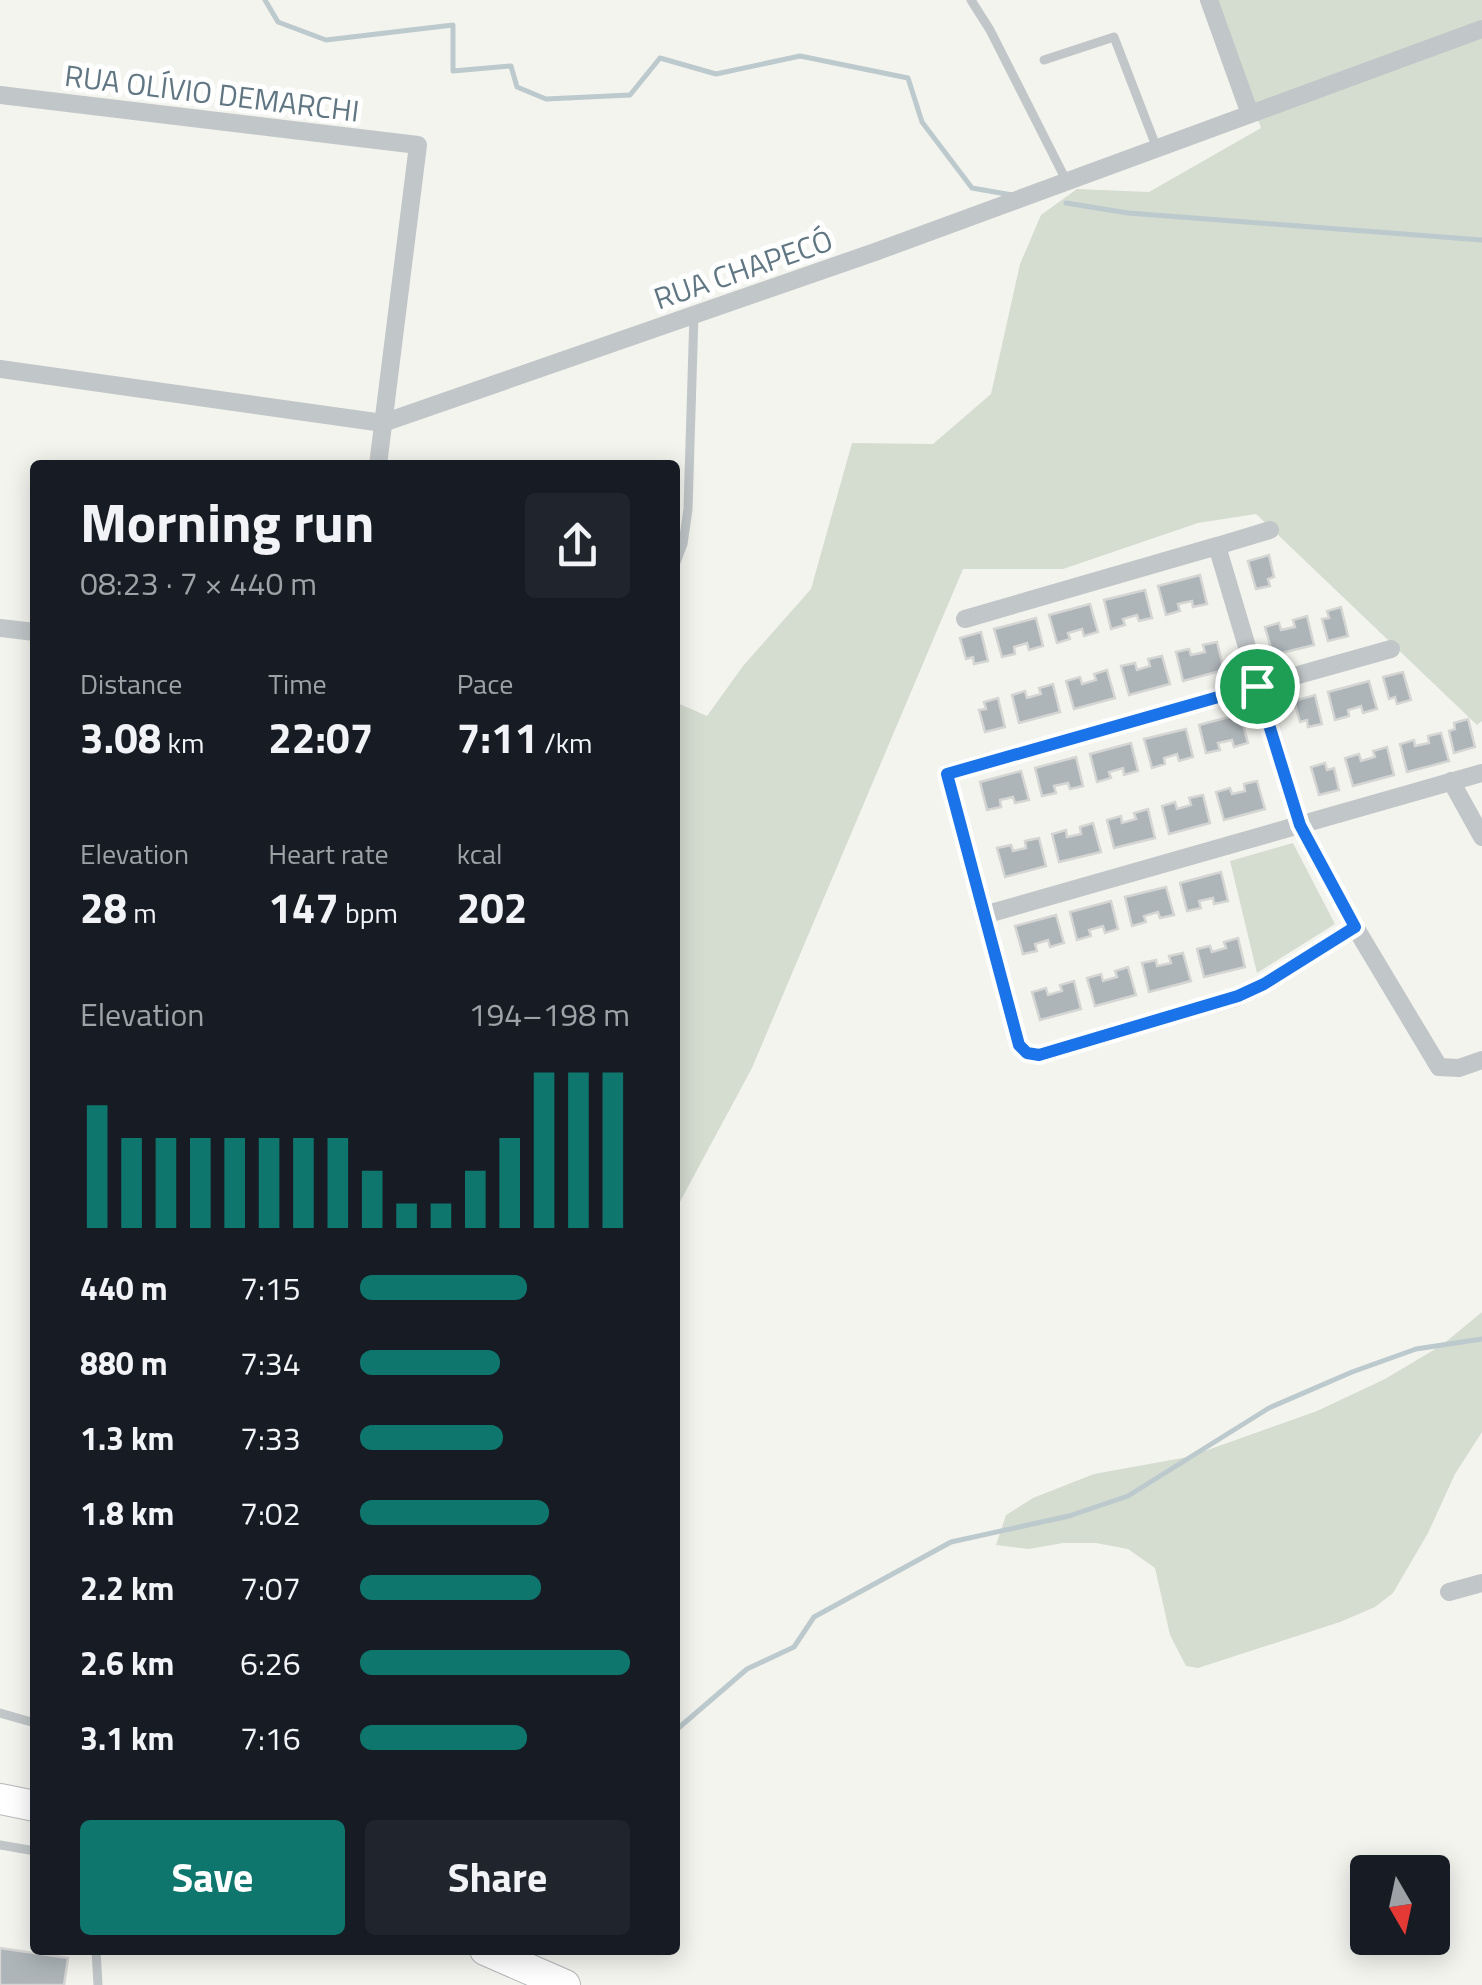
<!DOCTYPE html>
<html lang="en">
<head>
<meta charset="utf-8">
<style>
	:root { --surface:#171b24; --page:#20242c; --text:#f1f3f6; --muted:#9ea1a6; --accent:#0f766e }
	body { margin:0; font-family:"Titillium Web",sans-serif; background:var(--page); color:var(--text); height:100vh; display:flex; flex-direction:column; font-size:38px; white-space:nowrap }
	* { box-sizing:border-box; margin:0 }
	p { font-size:32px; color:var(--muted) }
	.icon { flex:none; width:55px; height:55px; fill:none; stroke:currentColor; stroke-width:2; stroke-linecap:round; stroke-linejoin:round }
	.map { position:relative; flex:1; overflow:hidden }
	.sheet { position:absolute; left:30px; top:460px; width:650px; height:1495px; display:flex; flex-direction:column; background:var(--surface); border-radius:10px; box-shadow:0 5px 25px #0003 }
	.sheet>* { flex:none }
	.needle { width:65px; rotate:171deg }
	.buttons { position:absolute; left:1350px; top:1855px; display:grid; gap:20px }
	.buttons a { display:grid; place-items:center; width:100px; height:100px; border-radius:10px; background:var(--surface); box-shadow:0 5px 25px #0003; font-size:50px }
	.pin { position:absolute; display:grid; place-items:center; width:85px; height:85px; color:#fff; margin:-42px; border:5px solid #fff; border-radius:50%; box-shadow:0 2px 10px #0007 }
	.round { display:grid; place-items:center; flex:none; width:105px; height:105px; border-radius:10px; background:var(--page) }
	.summary { display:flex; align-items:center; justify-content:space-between; height:170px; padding:0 50px }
	h1 { font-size:55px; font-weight:700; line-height:75px }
	.metrics { display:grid; grid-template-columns:repeat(3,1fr); gap:15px; height:170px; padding:10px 50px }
	.metrics div { display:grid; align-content:center }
	.metrics b { font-size:42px; font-weight:700 }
	.metrics small { font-size:28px; font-weight:400 }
	.metrics p { font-size:28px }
	.chart { height:280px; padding:20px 50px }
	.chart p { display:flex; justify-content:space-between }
	.chart svg { width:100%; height:180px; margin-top:10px; stroke:var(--accent); stroke-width:6 }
	.primary-button { display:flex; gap:20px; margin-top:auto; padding:20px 50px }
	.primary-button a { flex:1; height:115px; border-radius:10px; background:var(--accent); color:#fff; font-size:40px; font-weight:700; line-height:115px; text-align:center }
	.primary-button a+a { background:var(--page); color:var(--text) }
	ul { padding:0 50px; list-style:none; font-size:32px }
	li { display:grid; grid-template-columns:160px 120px 1fr; align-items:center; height:75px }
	li i { height:25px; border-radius:12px; background:var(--accent) }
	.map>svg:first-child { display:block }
</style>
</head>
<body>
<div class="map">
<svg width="1482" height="1985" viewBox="0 0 1482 1985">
	<rect width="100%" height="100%" fill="#f4f4ef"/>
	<g fill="#d5dcd0">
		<path d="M1215,0h267v721l-5,4 -221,-211 -58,9 -135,46h-100l-211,499 -77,143v-509l32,14 36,-50 68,-77 41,-146 81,1 58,-50 29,-130 21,-49 36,-26 72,3 112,-64z"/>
		<path d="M1293,843l42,81 -78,49 -27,-112z"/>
		<path d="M1482,1312v120l-27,42 -27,59 -35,60 -18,14 -35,15 -142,46 -12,-2 -16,-31 -15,-67 -27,-19 -32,-6h-33l-34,6 -33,-4 10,-30 27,-17 61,-24 94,-17 129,-46 68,-32 57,-34z"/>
	</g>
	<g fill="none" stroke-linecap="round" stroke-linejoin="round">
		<g stroke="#bcc9cd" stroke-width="5">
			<path d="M265,0l13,22 48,18 127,-15v46l58,-5 6,21 29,12 84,-4 30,-37 56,16 84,-18 108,22 14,44 50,66 40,7"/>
			<path d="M1066,203l62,10 354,27"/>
			<path d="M675,1731l72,-62 47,-22 20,-30 137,-75 118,-26 59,-20 141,-88 83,-36 64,-23 66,-10"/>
		</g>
	</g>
	<g fill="#adb5b9" stroke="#d5d5d3" stroke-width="2.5">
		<path d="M1269,555l5,22 -6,2 2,7 -14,3 -8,-28z"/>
		<path d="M1200,575l7,29 -14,3 -1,-6 -14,3 2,7 -14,4 -8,-29z"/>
		<path d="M1145,590l7,28 -13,3 -2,-6 -14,4 2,6 -14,4 -7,-29z"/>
		<path d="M1090,604l8,28 -14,4 -2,-7 -14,4 2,6 -13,4 -8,-28z"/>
		<path d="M1341,607l7,29 -20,5 -6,-22 7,-1 -2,-7z"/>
		<path d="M1307,616l7,29 -41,10 -8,-28 14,-4 2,7 14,-3 -2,-7z"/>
		<path d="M1036,618l7,28 -14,4 -2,-7 -13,4 1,7 -13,3 -8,-28z"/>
		<path d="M981,632l7,29 -14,3 -1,-7 -7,2 -6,-21z"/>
		<path d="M1217,642l7,28 -41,11 -7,-29 13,-3 2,6 14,-3 -2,-7z"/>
		<path d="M1162,656l8,28 -41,11 -8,-29 14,-3 2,7 13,-4 -2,-7z"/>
		<path d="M1107,670l8,28 -41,11 -8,-28 14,-4 2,7 14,-4 -2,-6z"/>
		<path d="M1403,672l8,28 -14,4 -2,-7 -6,2 -6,-22z"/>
		<path d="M1369,681l8,28 -14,4 -2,-7 -13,4 1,6 -14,4 -7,-28z"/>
		<path d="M1053,684l7,28 -41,11 -7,-28 13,-4 2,7 14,-4 -2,-6z"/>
		<path d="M1315,695l7,29 -14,3 -1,-7 -7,2 -6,-21z"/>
		<path d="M998,698l7,29 -20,5 -6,-22 7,-1 -2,-7z"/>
		<path d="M1240,714l8,29 -14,4 -2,-7 -14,3 2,7 -14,3 -7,-28z"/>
		<path d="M1468,719l7,28 -21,6 -5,-22 6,-2 -1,-6z"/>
		<path d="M1186,729l7,28 -14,4 -2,-7 -13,4 1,6 -13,4 -8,-29z"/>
		<path d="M1441,733l8,28 -42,11 -7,-28 14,-4 1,6 14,-3 -1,-7z"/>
		<path d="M1131,743l7,28 -14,4 -1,-7 -14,4 2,6 -14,4 -7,-28z"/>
		<path d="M1387,747l7,28 -41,11 -8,-28 14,-4 2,7 14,-4 -2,-6z"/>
		<path d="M1076,757l7,29 -13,3 -2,-6 -14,3 2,7 -14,3 -7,-28z"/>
		<path d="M1325,763l2,7 7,-2 5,22 -20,5 -8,-28z"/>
		<path d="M1021,771l8,29 -14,3 -2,-6 -13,3 1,7 -14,3 -7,-28z"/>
		<path d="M1257,781l8,28 -41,11 -8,-28 14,-4 2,6 13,-3 -1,-7z"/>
		<path d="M1203,795l7,28 -41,11 -7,-28 13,-4 2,7 14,-4 -2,-7z"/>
		<path d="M1148,809l7,29 -41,10 -7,-28 14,-4 1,7 14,-4 -2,-6z"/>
		<path d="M1093,823l8,29 -42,10 -7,-28 14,-4 1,7 14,-3 -1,-7z"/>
		<path d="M1039,838l7,28 -41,11 -8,-29 14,-3 2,6 13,-3 -1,-7z"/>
		<path d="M1221,872l7,29 -14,3 -1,-6 -14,3 2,7 -14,3 -7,-28z"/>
		<path d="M1166,887l8,28 -14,3 -2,-6 -14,4 2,6 -14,4 -7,-29z"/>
		<path d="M1111,901l7,28 -13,4 -2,-7 -14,4 2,6 -14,4 -7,-28z"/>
		<path d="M1056,915l8,28 -14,4 -2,-7 -13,4 2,7 -14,3 -8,-28z"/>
		<path d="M1238,938l7,29 -41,10 -7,-28 13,-3 2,6 14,-4 -2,-6z"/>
		<path d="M1183,953l8,28 -42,11 -7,-29 14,-3 1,6 14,-3 -2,-7z"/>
		<path d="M1128,967l8,28 -41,11 -8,-28 14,-4 2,7 14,-4 -2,-6z"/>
		<path d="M1074,981l7,28 -41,11 -8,-28 14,-4 2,7 14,-4 -2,-6z"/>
		<path d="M0,1948l68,10 -4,27h-64z"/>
	</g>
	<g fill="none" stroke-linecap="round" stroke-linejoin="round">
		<defs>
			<g id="trunk">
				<path d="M0,1799l35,7"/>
				<path d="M485,1950l80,35"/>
			</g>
		</defs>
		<use href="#trunk" stroke="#b5b9bc" stroke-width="32"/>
		<g stroke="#c1c6c8" stroke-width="9">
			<path d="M971,0l19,30 76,150"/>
			<path d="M1044,60l70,-23 42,109"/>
			<path d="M675,565l8,-21 5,-35 6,-195"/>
			<path d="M0,1713l35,10"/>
			<path d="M0,1845l35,6"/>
			<path d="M96,1950l2,35"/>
		</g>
		<g stroke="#c1c6c8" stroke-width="18">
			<path d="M1209,0l41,114"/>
			<path d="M0,95l418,50 -40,320"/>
			<path d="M0,369l383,54 492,-171 607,-223"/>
			<path d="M1270,530l-53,16 83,279 55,102 84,140 20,1 23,-8"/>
			<path d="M965,619l252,-73"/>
			<path d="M0,628l35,4"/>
			<path d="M1451,781l31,56"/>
			<path d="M984,915l498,-142"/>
			<path d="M1355,927l-91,57 -26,13 -199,58 -12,-2 -8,-8 -72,-272 444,-124"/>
			<path d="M1449,1592l33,-9"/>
		</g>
		<use href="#trunk" stroke="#fff" stroke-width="30"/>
	</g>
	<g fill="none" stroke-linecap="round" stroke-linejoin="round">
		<defs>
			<path id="route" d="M1257,686l43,139 55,102 -91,57 -26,12 -199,59 -12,-2 -8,-8 -72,-271z"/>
		</defs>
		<use href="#route" stroke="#fff" stroke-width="20"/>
		<use href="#route" stroke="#1a73e8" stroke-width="12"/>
	</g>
	<g text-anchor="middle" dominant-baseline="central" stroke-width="10" stroke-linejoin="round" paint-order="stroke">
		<g font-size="30" fill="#617683" stroke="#fff">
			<text transform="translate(212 93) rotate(7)">RUA OLÍVIO DEMARCHI</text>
			<text transform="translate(743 269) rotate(-19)">RUA CHAPECÓ</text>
		</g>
	</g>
</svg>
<div class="buttons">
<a><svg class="needle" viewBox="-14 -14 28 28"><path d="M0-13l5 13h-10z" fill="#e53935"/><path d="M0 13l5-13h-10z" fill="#9ea1a6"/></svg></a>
</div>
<div class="pin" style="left:1257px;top:686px;background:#1e9e55"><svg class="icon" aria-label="arrive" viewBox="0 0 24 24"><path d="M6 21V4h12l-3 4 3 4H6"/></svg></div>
<section class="sheet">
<div class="summary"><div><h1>Morning run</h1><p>08:23 · 7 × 440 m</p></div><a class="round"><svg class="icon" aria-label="share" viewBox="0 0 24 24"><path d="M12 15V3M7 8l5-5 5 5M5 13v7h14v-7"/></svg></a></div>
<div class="metrics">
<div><p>Distance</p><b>3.08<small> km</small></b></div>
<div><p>Time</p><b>22:07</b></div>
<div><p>Pace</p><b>7:11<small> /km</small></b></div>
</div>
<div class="metrics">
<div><p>Elevation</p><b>28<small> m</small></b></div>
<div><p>Heart rate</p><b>147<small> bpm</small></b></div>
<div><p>kcal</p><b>202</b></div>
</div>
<div class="chart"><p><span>Elevation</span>194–198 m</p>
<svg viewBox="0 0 160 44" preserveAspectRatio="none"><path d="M5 44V14M15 44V22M25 44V22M35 44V22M45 44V22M55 44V22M65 44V22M75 44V22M85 44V30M95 44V38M105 44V38M115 44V30M125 44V22M135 44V6M145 44V6M155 44V6"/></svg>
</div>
<ul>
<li><b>440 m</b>7:15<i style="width:62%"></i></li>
<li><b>880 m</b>7:34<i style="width:52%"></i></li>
<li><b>1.3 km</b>7:33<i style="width:53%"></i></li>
<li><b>1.8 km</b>7:02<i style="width:70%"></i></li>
<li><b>2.2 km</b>7:07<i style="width:67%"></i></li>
<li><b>2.6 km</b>6:26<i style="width:100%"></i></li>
<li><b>3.1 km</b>7:16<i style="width:62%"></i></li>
</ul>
<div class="primary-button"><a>Save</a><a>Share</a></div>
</section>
</div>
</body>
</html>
